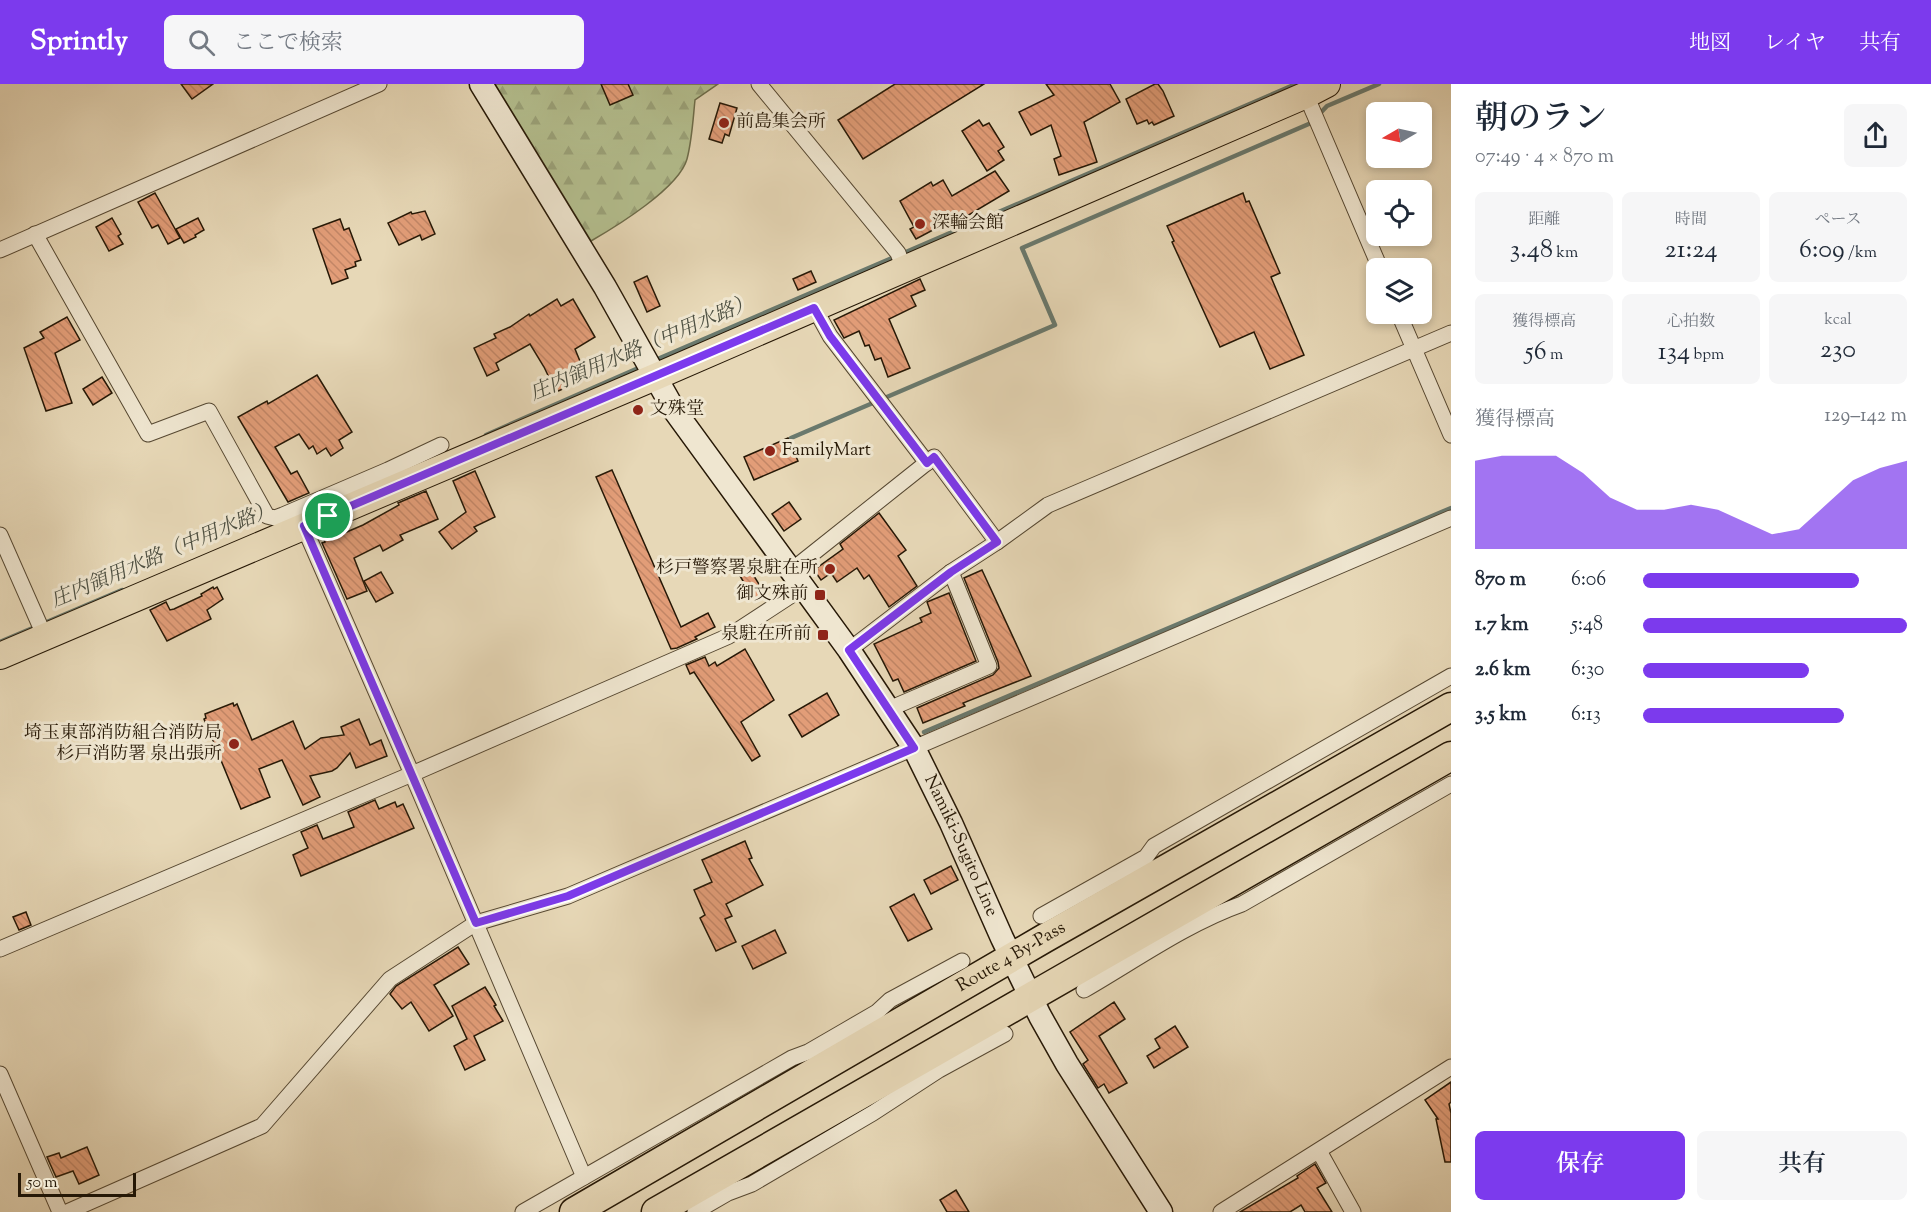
<!DOCTYPE html>
<html lang="ja">
<head>
<meta charset="utf-8">
<style>
	:root { --surface:#fff; --page:#f6f6f7; --text:#1f2937; --muted:#747a83; --accent:#7c3aed }
	body { margin:0; font-family:"Sorts Mill Goudy","Noto Serif JP",serif; background:var(--page); color:var(--text); height:100vh; display:flex; flex-direction:column; font-size:22px; white-space:nowrap }
	* { box-sizing:border-box; margin:0 }
	p { font-size:20px; color:var(--muted) }
	.icon { flex:none; width:33px; height:33px; fill:none; stroke:currentColor; stroke-width:2; stroke-linecap:round; stroke-linejoin:round }
	.map { position:relative; flex:1; overflow:hidden }
	.panel { display:flex; flex-direction:column; background:var(--surface); width:480px }
	.panel>* { flex:none }
	.needle { width:39px; rotate:261deg }
	.buttons { position:absolute; left:1366px; top:18px; display:grid; gap:12px }
	.buttons a { display:grid; place-items:center; width:66px; height:66px; border-radius:9px; background:var(--surface); box-shadow:0 3px 9px #0003; font-size:30px }
	.scale { position:absolute; left:18px; bottom:15px; width:118px; box-sizing:border-box; padding-left:6px; border:3px solid #261806; border-top:0; font-size:16px; line-height:21px; white-space:nowrap; color:#261806; -webkit-text-stroke:4px #efe6d0; paint-order:stroke }
	.pin { position:absolute; display:grid; place-items:center; width:51px; height:51px; color:#fff; margin:-26px; border:3px solid #fff; border-radius:50%; box-shadow:0 2px 6px #0007 }
	.round { display:grid; place-items:center; flex:none; width:63px; height:63px; border-radius:9px; background:var(--page) }
	.headline { display:flex; align-items:center; justify-content:space-between; height:102px; padding:0 24px }
	h1 { font-size:33px; font-weight:600; line-height:45px }
	.stats { display:grid; grid-template-columns:repeat(3,1fr); gap:9px; height:102px; padding:6px 24px }
	.stats div { display:grid; align-content:center; border-radius:9px; background:var(--page); text-align:center }
	.stats b { font-size:26px; font-weight:600 }
	.stats small { font-size:16px; font-weight:400 }
	.stats p { font-size:16px }
	.chart { height:168px; padding:12px 24px }
	.chart p { display:flex; justify-content:space-between }
	.chart svg { width:100%; height:108px; margin-top:6px; fill:var(--accent); opacity:.7 }
	.cta { display:flex; gap:12px; margin-top:auto; padding:12px 24px }
	.cta a { flex:1; height:69px; border-radius:9px; background:var(--accent); color:#fff; font-size:24px; font-weight:600; line-height:69px; text-align:center }
	.cta a+a { background:var(--page); color:var(--text) }
	ul { padding:0 24px; list-style:none; font-size:20px }
	li { display:grid; grid-template-columns:96px 72px 1fr; align-items:center; height:45px }
	li i { height:15px; border-radius:8px; background:var(--accent) }
	header { display:flex; align-items:center; gap:36px; box-sizing:border-box; height:84px; padding:0 30px; background:var(--accent); color:#fff }
	header strong { font-size:28px }
	nav { display:flex; gap:33px; margin-inline-start:auto; font-size:21px }
	.search { width:420px; height:54px; background:var(--page); display:flex; align-items:center; gap:15px; box-sizing:border-box; padding:0 21px; border-radius:9px; color:var(--muted); font-size:22px }
	main { display:flex; flex:1; min-height:0 }
	.map>svg:first-child { display:block }
</style>
</head>
<body>
<header>
<strong>Sprintly</strong>
<div class="search"><svg class="icon" aria-label="search" viewBox="0 0 24 24"><circle cx="10" cy="10" r="6"/><path d="M15 15l6 6"/></svg>ここで検索</div>
<nav><a>地図</a><a>レイヤ</a><a>共有</a></nav>
</header>
<main>
<div class="map">
<svg width="1451" height="1128" viewBox="0 0 1451 1128">
	<defs>
		<pattern id="forest-firs" width="22" height="20" patternUnits="userSpaceOnUse" patternTransform="scale(1.5)"><rect width="22" height="20" fill="#b4bf8f"/><path d="M5 1l3.5 6h-7zM16 11l3.5 6h-7z" fill="#9ba37a"/></pattern>
		<pattern id="building-back-hatch" width="6" height="6" patternUnits="userSpaceOnUse" patternTransform="scale(1.5)"><rect width="6" height="6" fill="#e29d78"/><path d="M-1 5l2 2M0 0l6 6M5-1l2 2" fill="none" stroke="#c28666"/></pattern>
	</defs>
	<rect width="100%" height="100%" fill="#e7d8b7"/>
	<filter id="stains"><feTurbulence type="fractalNoise" baseFrequency=".00333" numOctaves="4"/><feColorMatrix values="0 0 0 0 .2 0 0 0 0 .09 0 0 0 0 .02 0 0 0 .5 -.17"/></filter>
	<radialGradient id="worn" r=".72"><stop offset=".6" stop-color="#630" stop-opacity="0"/><stop offset="1" stop-color="#630" stop-opacity=".3"/></radialGradient>
	<path fill="url(#forest-firs)" stroke="#6d6c4a" stroke-width="1.5" d="M495,0h223l-23,16c-2,19 -3,40 -8,59 -8,29 -70,67 -96,82z"/>
	<g fill="none" stroke-linecap="round" stroke-linejoin="round">
		<g stroke="#6a796d" stroke-width="4.5">
			<path d="M653,277l643,-277"/>
			<path d="M486,351l157,-69"/>
			<path d="M791,354l264,-113 -33,-77 289,-125 16,-17 52,-22"/>
			<path d="M0,558l122,-52"/>
			<path d="M924,648l527,-224"/>
		</g>
	</g>
	<g fill="url(#building-back-hatch)" stroke="#261806" stroke-width="1.5">
		<path d="M181,0h32l-21,15z"/>
		<path d="M601,0h27l5,11 -23,10z"/>
		<path d="M895,0h89l-121,75 -25,-39z"/>
		<path d="M1046,0h64l10,18 -36,20 13,40 -38,13 -5,-16 7,-3 -10,-31 -20,10 -12,-23 35,-17z"/>
		<path d="M1155,0h3l5,7 11,25 -20,9 -2,-3 -3,2 -2,-4 -10,4 -11,-25z"/>
		<path d="M720,19l17,5 -8,28 -4,-2 -3,9 -13,-4z"/>
		<path d="M979,36l4,6 6,-3 15,24 -6,4 6,9 -17,11 -25,-40z"/>
		<path d="M995,87l14,20 -47,28 -1,-2 -13,5 -32,17 -6,-10 4,-2 -14,-26 31,-19 2,4 10,-6 9,16z"/>
		<path d="M155,109l25,45 -12,6 -10,-19 -6,3 -14,-26z"/>
		<path d="M1243,109l3,9 3,-1 31,72 -9,4 33,78 -34,14 -16,-37 -34,15 -48,-105 2,-1 -7,-15z"/>
		<path d="M425,127l10,23 -13,6 -2,-5 -21,10 -11,-22 23,-11 1,2z"/>
		<path d="M112,134l9,16 -3,2 5,8 -14,7 -13,-24z"/>
		<path d="M198,134l6,12 -9,5 1,2 -12,6 -8,-14z"/>
		<path d="M340,135l4,11 5,-2 12,32 -6,2 1,4 -11,4 3,8 -16,6 -19,-55z"/>
		<path d="M811,187l5,11 -18,8 -5,-11z"/>
		<path d="M647,192l13,30 -13,6 -13,-30z"/>
		<path d="M920,195l5,11 -14,6 5,10 -27,13 21,49 -22,9 -7,-19 -6,2 -6,-15 -4,1 -6,-15 -15,7 -10,-18z"/>
		<path d="M557,215l4,7 12,-7 22,38 -20,12 12,29 -31,14 -12,-25 -14,-23 -34,19 3,7 -12,6 -13,-28 22,-10 -2,-4 16,-7 19,-13 1,2z"/>
		<path d="M67,233l13,23 -25,13 17,50 -26,8 -22,-63 20,-10 -4,-6z"/>
		<path d="M317,291l35,57 -13,8 4,8 -12,8 -5,-8 -9,6 -4,-8 -4,3 -10,-15 -24,13 16,27 6,-3 12,22 -21,9 -50,-85 29,-16 1,3z"/>
		<path d="M102,293l10,16 -19,12 -10,-16z"/>
		<path d="M788,354l10,23 -44,19 -10,-23z"/>
		<path d="M612,386l69,157 27,-14 7,14 -20,10 2,2 -20,9 -6,1 -75,-172z"/>
		<path d="M475,387l20,46 -21,10 3,4 -25,18 -13,-17 27,-20 -13,-31z"/>
		<path d="M426,407l12,28 -38,16 3,5 -20,11 -3,-6 -26,13 13,33 -20,8 -25,-56 3,-1 -2,-5 16,-8 3,5 21,-9 36,-20 -1,-2z"/>
		<path d="M789,418l12,17 -17,12 -12,-17z"/>
		<path d="M879,429l27,37 -8,6 19,30 -28,21 -20,-32 -5,4 -7,-11 -20,14 -6,-9 -10,7 -7,-10 29,-21 -3,-5z"/>
		<path d="M746,479l19,31 -11,6 -18,-31z"/>
		<path d="M982,486l49,106 -68,27 2,3 -42,17 -6,-15 76,-33 6,-7 -1,-6 -34,-84z"/>
		<path d="M381,488l12,21 -17,9 -12,-21z"/>
		<path d="M213,503l1,2 3,-2 6,12 -16,11 4,9 -44,22 -17,-31 16,-8 4,8 4,-1 28,-13 -1,-2z"/>
		<path d="M949,509l27,68 -72,31 -6,-13 -5,2 -19,-37 48,-22 -2,-4 11,-5 -4,-11z"/>
		<path d="M745,565l29,51 -33,22 19,34 -8,5 -58,-89 -4,2 -4,-9 19,-8 4,9 6,-4 2,4z"/>
		<path d="M827,609l12,22 -37,22 -13,-22z"/>
		<path d="M233,619l1,3 3,-2 15,36 41,-19 12,28 16,-11 23,-3 -3,-8 18,-8 11,26 11,-5 6,16 -31,12 -6,-15 -13,15 -5,3 -22,5 10,21 -17,8 -21,-45 -23,9 11,28 -29,12 -37,-90 2,-1 -1,-4z"/>
		<path d="M375,716l4,9 16,-7 2,5 6,-3 11,24 -113,48 -8,-21 15,-7 -7,-16 16,-7 6,14 31,-12 -6,-15z"/>
		<path d="M745,757l7,17 -3,1 14,26 -37,19 6,12 -7,3 11,23 -20,9 -16,-33 5,-3 -11,-25 18,-8 -10,-22z"/>
		<path d="M951,782l7,14 -27,14 -7,-14z"/>
		<path d="M914,810l18,35 -24,12 -18,-34z"/>
		<path d="M26,828l5,13 -12,5 -6,-13z"/>
		<path d="M775,846l11,23 -33,16 -11,-23z"/>
		<path d="M458,863l11,17 -35,21 19,31 -24,15 -18,-29 -9,7 -12,-15 6,-8z"/>
		<path d="M485,903l11,18 -2,1 9,15 -29,15 11,24 -20,10 -11,-24 13,-7 -15,-33z"/>
		<path d="M1114,918l11,17 -26,17 28,47 -18,10 -5,-9 -6,4 -15,-24 5,-4 -18,-28z"/>
		<path d="M1175,942l13,21 -34,21 -7,-12 13,-8 -5,-9z"/>
		<path d="M1451,998v20l-2,2 2,9v49h-6l-9,-43h2l-13,-19z"/>
		<path d="M87,1063l12,28 -20,9 -6,-13 -17,6 -9,-20 12,-4 2,5z"/>
		<path d="M1315,1080l11,19 -9,5 15,24h-27l-4,-7 -11,7h-50l58,-34 -1,-2z"/>
		<path d="M956,1106l13,22h-22l-7,-12z"/>
	</g>
	<g fill="none" stroke-linecap="round" stroke-linejoin="round">
		<defs>
			<g id="street">
				<path d="M759,0l139,169 6,16"/>
				<path d="M1306,11l74,173"/>
				<path d="M35,150l113,200 61,-23 58,105 8,2 8,-3 105,-45 53,-25"/>
				<path d="M0,166l379,-166"/>
				<path d="M814,223l16,29 97,127"/>
				<path d="M1399,230l52,121"/>
				<path d="M304,443l108,247 317,-138 75,-49"/>
				<path d="M0,451l45,102"/>
				<path d="M997,458l51,-37 403,-172"/>
				<path d="M792,486l142,-113 63,85 -46,30 -102,78"/>
				<path d="M889,625l100,-43 -38,-94"/>
				<path d="M1041,832l105,-59 8,-11 297,-170"/>
				<path d="M0,865l412,-175 172,403"/>
				<path d="M1084,906c52,-30 102,-66 158,-86l209,-120"/>
				<path d="M0,990l60,138"/>
				<path d="M1319,1067l34,61"/>
				<path d="M67,1128l195,-86 128,-147 86,-56 92,-27 883,-378"/>
				<path d="M523,1128l269,-154 16,-6 38,-22 31,-18 13,-12 72,-39"/>
				<path d="M695,1128l33,-19 24,-9 121,-71 66,-43 66,-36"/>
				<path d="M1221,1128l230,-145"/>
			</g>
			<g id="secondary">
				<path id="s1" d="M481,0l124,203 69,123 175,240 65,98 37,75 51,115 38,78 27,48 94,148"/>
			</g>
			<path id="primary" d="M0,572l655,-279 651,-282 21,-11"/>
			<g id="highway">
				<path id="s2" d="M574,1128l471,-274 406,-231"/>
				<path d="M656,1128l795,-456"/>
			</g>
		</defs>
		<use href="#street" stroke="#564832" stroke-width="17"/>
		<use href="#secondary" stroke="#261806" stroke-width="25"/>
		<use href="#primary" stroke="#261806" stroke-width="28"/>
		<use href="#highway" stroke="#261806" stroke-width="31"/>
		<use href="#street" stroke="#efe6d0" stroke-width="15"/>
		<use href="#secondary" stroke="#efe6d0" stroke-width="22"/>
		<use href="#primary" stroke="#e7d8b7" stroke-width="26"/>
		<use href="#highway" stroke="#e7d8b7" stroke-width="28"/>
	</g>
	<g fill="none" stroke-linecap="round" stroke-linejoin="round">
		<defs>
			<path id="route" d="M814,224l16,28 97,127 7,-6 63,85 -46,30 -102,78 65,98 -346,148 -92,27 -172,-397z"/>
		</defs>
		<use href="#route" stroke="#fff" stroke-width="12"/>
		<use href="#route" stroke="#7c3aed" stroke-width="8"/>
	</g>
	<g fill="#8f2418" stroke="#efe6d0" stroke-width="2">
		<circle cx="724" cy="39" r="6"/>
		<circle cx="920" cy="140" r="6"/>
		<circle cx="638" cy="326" r="6"/>
		<circle cx="770" cy="367" r="6"/>
		<circle cx="830" cy="485" r="6"/>
		<rect x="814" y="505" width="12" height="12" rx="3"/>
		<rect x="817" y="545" width="12" height="12" rx="3"/>
		<circle cx="234" cy="660" r="6"/>
	</g>
	<g text-anchor="middle" dominant-baseline="central" stroke-width="6" stroke-linejoin="round" paint-order="stroke">
		<g font-size="18" fill="#261806" stroke="#efe6d0" text-anchor="start">
			<text x="736" y="39">前島集会所</text>
			<text x="932" y="140">深輪会館</text>
			<text x="650" y="326">文殊堂</text>
			<text x="782" y="367">FamilyMart</text>
			<text x="818" y="485" text-anchor="end">杉戸警察署泉駐在所</text>
			<text x="808" y="511" text-anchor="end">御文殊前</text>
			<text x="811" y="551" text-anchor="end">泉駐在所前</text>
			<text x="222" y="650" text-anchor="end">埼玉東部消防組合消防局<tspan x="222" dy="21">杉戸消防署 泉出張所</tspan></text>
		</g>
		<g font-size="18" fill="#261806" stroke="#efe6d0">
			<text stroke="none"><textPath href="#s1" startOffset="902">Namiki-Sugito Line</textPath></text>
			<text stroke="none"><textPath href="#s2" startOffset="506">Route 4 By-Pass</textPath></text>
		</g>
		<g font-size="20" font-style="italic" fill="#4e5042" stroke="#efe6d0">
			<text transform="translate(642 265) rotate(-23)">庄内領用水路（中用水路）</text>
			<text transform="translate(163 472) rotate(-23)">庄内領用水路（中用水路）</text>
		</g>
	</g>
	<rect width="100%" height="100%" filter="url(#stains)"/>
	<rect width="100%" height="100%" fill="url(#worn)"/>
</svg>
<div class="buttons">
<a><svg class="needle" viewBox="-14 -14 28 28"><path d="M0-13l5 13h-10z" fill="#e53935"/><path d="M0 13l5-13h-10z" fill="#747a83"/></svg></a>
<a><svg class="icon" aria-label="locate" viewBox="0 0 24 24"><circle cx="12" cy="12" r="6"/><path d="M12 2v4M12 18v4M2 12h4M18 12h4"/></svg></a>
<a><svg class="icon" aria-label="layers" viewBox="0 0 24 24"><path d="M12 4l9 5-9 5-9-5zM3 14l9 5 9-5"/></svg></a>
</div>
<div class="scale">50 m</div>
<div class="pin" style="left:328px;top:432px;background:#1e9e55"><svg class="icon" aria-label="arrive" viewBox="0 0 24 24"><path d="M6 21V4h12l-3 4 3 4H6"/></svg></div>
</div>
<section class="panel">
<div class="headline"><div><h1>朝のラン</h1><p>07:49 · 4 × 870 m</p></div><a class="round"><svg class="icon" aria-label="share" viewBox="0 0 24 24"><path d="M12 15V3M7 8l5-5 5 5M5 13v7h14v-7"/></svg></a></div>
<div class="stats">
<div><p>距離</p><b>3.48<small> km</small></b></div>
<div><p>時間</p><b>21:24</b></div>
<div><p>ペース</p><b>6:09<small> /km</small></b></div>
</div>
<div class="stats">
<div><p>獲得標高</p><b>56<small> m</small></b></div>
<div><p>心拍数</p><b>134<small> bpm</small></b></div>
<div><p>kcal</p><b>230</b></div>
</div>
<div class="chart"><p><span>獲得標高</span>129–142 m</p>
<svg viewBox="0 0 160 44" preserveAspectRatio="none"><path d="M0 44V8L10 6L20 6L30 6L40 13L50 23L60 28L70 28L80 26L90 28L100 33L110 38L120 36L130 26L140 16L150 11L160 8V44z"/></svg>
</div>
<ul>
<li><b>870 m</b>6:06<i style="width:82%"></i></li>
<li><b>1.7 km</b>5:48<i style="width:100%"></i></li>
<li><b>2.6 km</b>6:30<i style="width:63%"></i></li>
<li><b>3.5 km</b>6:13<i style="width:76%"></i></li>
</ul>
<div class="cta"><a>保存</a><a>共有</a></div>
</section>
</main>
</body>
</html>
